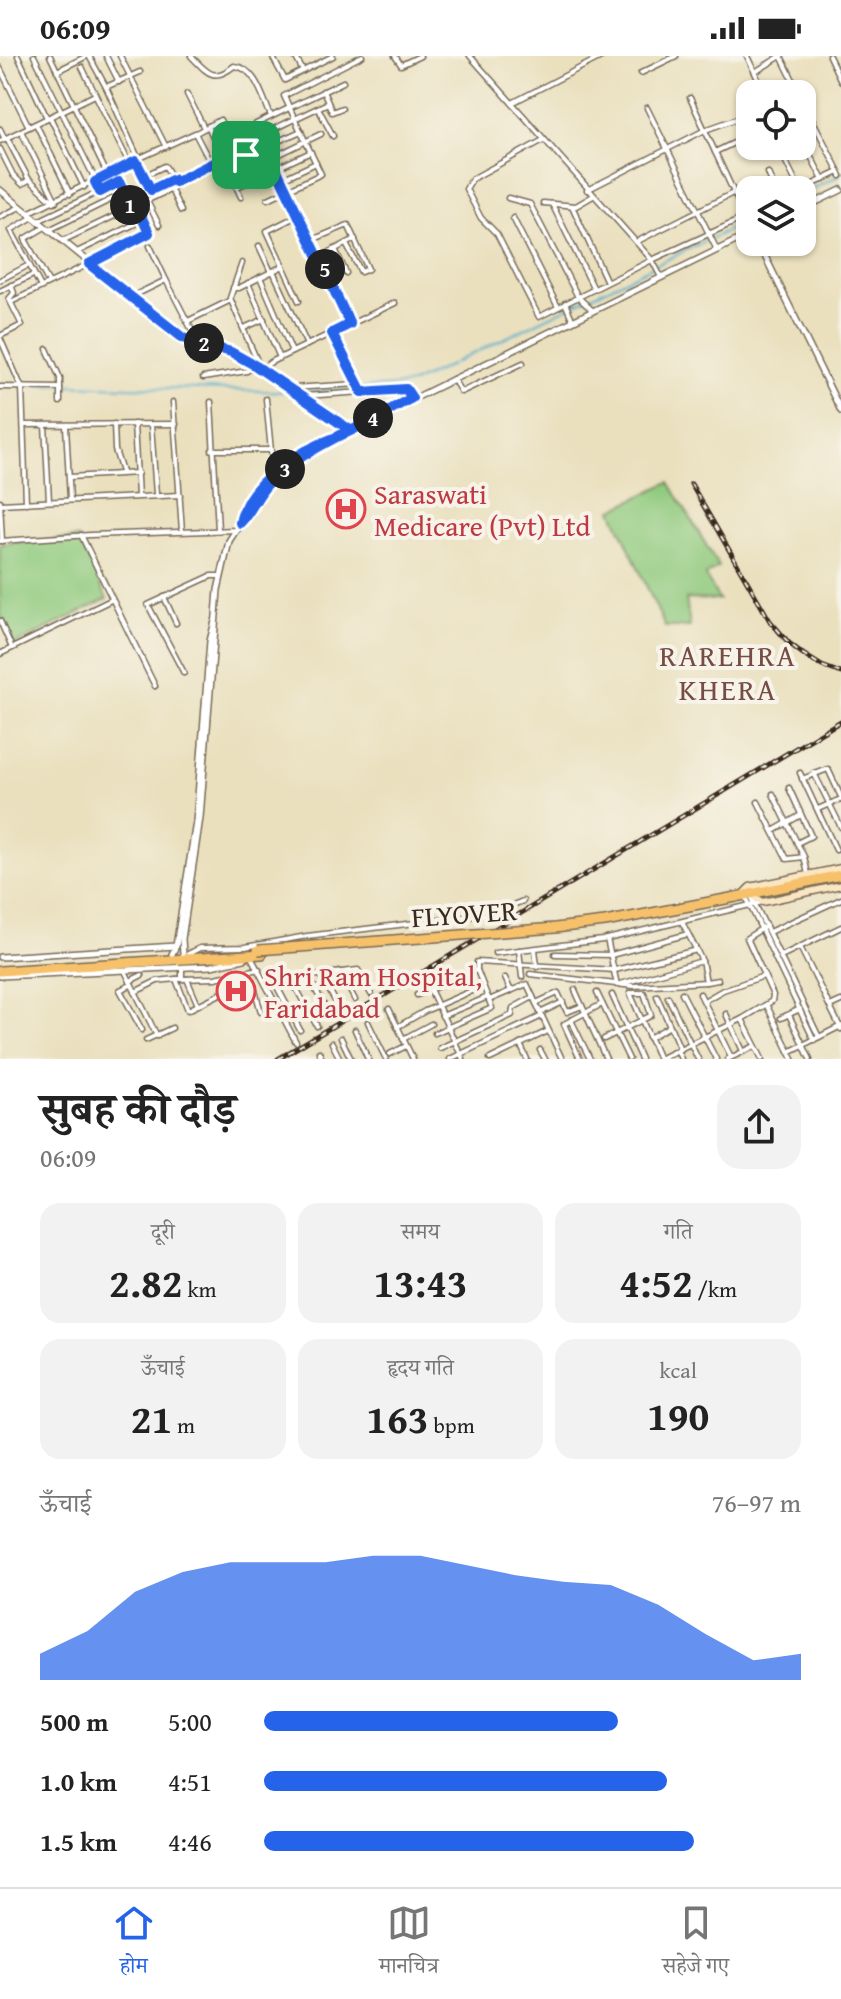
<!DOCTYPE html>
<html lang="hi">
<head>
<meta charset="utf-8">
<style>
	:root { --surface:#fff; --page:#f2f2f2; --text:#222; --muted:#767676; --line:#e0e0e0; --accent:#2563eb }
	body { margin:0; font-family:"Gentium Book Plus","Noto Serif Devanagari",serif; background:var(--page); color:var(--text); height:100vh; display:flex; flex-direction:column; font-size:30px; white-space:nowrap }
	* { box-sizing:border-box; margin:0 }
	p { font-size:26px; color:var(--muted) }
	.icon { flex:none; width:44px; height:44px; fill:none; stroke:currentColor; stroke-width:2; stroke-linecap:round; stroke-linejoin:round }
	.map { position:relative; height:1003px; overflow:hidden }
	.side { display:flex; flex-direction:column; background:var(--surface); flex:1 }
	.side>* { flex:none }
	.controls { position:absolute; left:736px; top:24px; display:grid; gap:16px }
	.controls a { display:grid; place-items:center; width:80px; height:80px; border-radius:16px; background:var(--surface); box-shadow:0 2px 6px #0004; font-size:40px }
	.pin { position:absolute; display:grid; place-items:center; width:68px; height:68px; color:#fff; margin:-34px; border-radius:16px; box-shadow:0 4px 12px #0006 }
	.km { position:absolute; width:40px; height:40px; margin:-20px; border-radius:50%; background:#222; color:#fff; font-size:22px; line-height:40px; text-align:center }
	.round { display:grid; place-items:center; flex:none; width:84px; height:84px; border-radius:24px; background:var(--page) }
	.overview { display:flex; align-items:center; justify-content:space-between; height:136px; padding:0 40px }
	h1 { font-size:44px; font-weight:700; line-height:60px }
	.stats { display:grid; grid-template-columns:repeat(3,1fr); gap:12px; height:136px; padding:8px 40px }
	.stats div { display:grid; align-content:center; border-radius:20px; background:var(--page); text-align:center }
	.stats b { font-size:40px; font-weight:700 }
	.stats small { font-size:22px; font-weight:400 }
	.stats p { font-size:22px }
	.chart { height:224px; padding:16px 40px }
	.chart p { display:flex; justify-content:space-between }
	.chart svg { width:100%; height:144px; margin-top:8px; fill:var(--accent); opacity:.7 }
	ul { padding:0 40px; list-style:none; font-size:26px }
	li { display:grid; grid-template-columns:128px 96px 1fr; align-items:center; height:60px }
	li i { height:20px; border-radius:10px; background:var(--accent) }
	.status { display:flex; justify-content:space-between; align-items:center; height:56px; padding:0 40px; background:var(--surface); direction:ltr }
	.status svg { height:22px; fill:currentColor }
	.tab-bar { display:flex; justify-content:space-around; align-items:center; height:112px; border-top:2px solid var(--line); background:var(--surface); font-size:22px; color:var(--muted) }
	.tab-bar a { display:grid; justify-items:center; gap:4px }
	.tab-bar .current { color:var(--accent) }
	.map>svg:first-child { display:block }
</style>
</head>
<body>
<div class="status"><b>06:09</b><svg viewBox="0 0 49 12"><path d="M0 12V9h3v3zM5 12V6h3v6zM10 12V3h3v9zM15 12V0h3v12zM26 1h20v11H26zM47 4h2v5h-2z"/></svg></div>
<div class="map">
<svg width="841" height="1003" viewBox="0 0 841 1003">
	<rect width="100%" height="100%" fill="#f7f3e8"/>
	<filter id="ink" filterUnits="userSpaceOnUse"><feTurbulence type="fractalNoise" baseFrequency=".0125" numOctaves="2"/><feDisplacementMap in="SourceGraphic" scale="16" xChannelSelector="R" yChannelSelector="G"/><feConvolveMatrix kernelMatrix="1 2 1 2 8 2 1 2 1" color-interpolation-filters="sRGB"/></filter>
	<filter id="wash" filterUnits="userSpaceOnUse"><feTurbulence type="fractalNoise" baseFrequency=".006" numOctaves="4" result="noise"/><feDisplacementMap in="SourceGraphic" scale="32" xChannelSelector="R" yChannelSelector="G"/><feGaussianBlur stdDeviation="1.8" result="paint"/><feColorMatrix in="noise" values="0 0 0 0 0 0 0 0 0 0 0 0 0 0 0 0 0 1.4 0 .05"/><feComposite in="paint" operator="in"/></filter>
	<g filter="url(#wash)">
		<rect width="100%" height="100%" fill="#eae0be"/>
		<g fill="#90ca7e" stroke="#667a4e" stroke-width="2">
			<path d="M669,426l50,85 -14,8 14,25 -33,-1 4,28h-25l-53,-117z"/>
			<path d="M78,482l29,61 -93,46 -14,-32v-69z"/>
		</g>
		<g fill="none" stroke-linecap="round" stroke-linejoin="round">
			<g stroke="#4cabcb" stroke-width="2">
				<path d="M803,137l37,-18"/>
				<path d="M712,182l38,-19"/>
				<path d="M454,307l255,-124"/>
				<path d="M0,327l294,9"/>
				<path d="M300,336l108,-7 43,-20"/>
			</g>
		</g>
	</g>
	<g filter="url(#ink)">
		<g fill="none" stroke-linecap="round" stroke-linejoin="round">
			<defs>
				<g id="minor">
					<path d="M18,0l29,62"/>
					<path d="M34,0l62,125"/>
					<path d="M50,0l58,120"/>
					<path d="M89,0l17,31 34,-15"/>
					<path d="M106,0l13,26"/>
					<path d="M120,0l46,91"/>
					<path d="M191,0c16,16 22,27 43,10 22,1 29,33 37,50"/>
					<path d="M272,0l13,24 48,-24"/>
					<path d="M295,0l8,15"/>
					<path d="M395,0l6,9 19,-9"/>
					<path d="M470,0l182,204 9,17"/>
					<path d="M747,0l18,38"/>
					<path d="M781,0l19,38"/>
					<path d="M829,0l12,25"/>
					<path d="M82,11l47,96 66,-30 16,31"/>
					<path d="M0,12l29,59"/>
					<path d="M57,15l30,-15"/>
					<path d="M755,16l26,-16"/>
					<path d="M641,17l35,-17"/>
					<path d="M343,26l-87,42 94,200"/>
					<path d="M106,31l33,73"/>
					<path d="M323,35l9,21 10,-4"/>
					<path d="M187,38l17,34"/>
					<path d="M690,42l53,114"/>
					<path d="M802,43l39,77"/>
					<path d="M512,47l91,-47"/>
					<path d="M318,52l15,28"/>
					<path d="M647,52l70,142"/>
					<path d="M50,61l34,70"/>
					<path d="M802,67l10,-4"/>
					<path d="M36,68l34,70"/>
					<path d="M208,70l33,71"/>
					<path d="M0,73l5,10"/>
					<path d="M21,75l35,70"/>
					<path d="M196,77l24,-13 16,31"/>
					<path d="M261,79l67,-32"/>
					<path d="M7,82l21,40 26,24"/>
					<path d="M545,83l-73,40 -6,10 15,29 16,16 42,83 113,-57 98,-45"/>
					<path d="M802,83l21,41"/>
					<path d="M0,85l95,-46"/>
					<path d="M0,93l13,26 9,9 7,-4"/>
					<path d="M715,96l25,-12"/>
					<path d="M243,97l12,26"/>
					<path d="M136,105l18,36"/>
					<path d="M786,106l14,28"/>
					<path d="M277,112l34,-16"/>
					<path d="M115,116l16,35"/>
					<path d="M152,116l13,-6 10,16"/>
					<path d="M768,117l7,17"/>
					<path d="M232,121l89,-43"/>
					<path d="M282,123l34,-16"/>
					<path d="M237,131l39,-18"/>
					<path d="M151,134l23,-11"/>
					<path d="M171,134l10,21"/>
					<path d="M587,134l118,-60 45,-16"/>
					<path d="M801,134l38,-18"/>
					<path d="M802,139l6,11"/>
					<path d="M508,142l22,6 48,93 15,14"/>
					<path d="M268,143l53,-25 -37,-78 78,-40"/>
					<path d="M147,145l12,24"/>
					<path d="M543,147l33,3 17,-10"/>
					<path d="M552,148l42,85"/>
					<path d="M572,150l35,76"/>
					<path d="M28,157l102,-50"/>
					<path d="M299,159l-32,16 32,70"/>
					<path d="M0,161l20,-10"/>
					<path d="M33,161l-22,13 30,57"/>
					<path d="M513,162l45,89"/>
					<path d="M38,165l81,-39"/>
					<path d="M45,171l-20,12 24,44"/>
					<path d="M49,174l75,-37"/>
					<path d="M312,184l36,-15 20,44 -7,3 -15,-28"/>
					<path d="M62,185l105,-50 7,-4 1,-5 64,-32 10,4 52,-23"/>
					<path d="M636,186l97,-49"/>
					<path d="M259,190l12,26"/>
					<path d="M335,193l11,24"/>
					<path d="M77,196l66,-32"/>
					<path d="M320,201l35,-18"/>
					<path d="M273,215l34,74"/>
					<path d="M260,221l32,75"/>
					<path d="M0,224l27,-14"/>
					<path d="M166,224l32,62"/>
					<path d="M248,227l32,75"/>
					<path d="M233,232h6l44,-22"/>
					<path d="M0,235l33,-16"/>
					<path d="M131,241l35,-17 -16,-34"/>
					<path d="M11,246l137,-67 -12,-30"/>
					<path d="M565,247l8,18"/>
					<path d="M188,265l43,-21"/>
					<path d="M244,272l20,-9"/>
					<path d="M332,277l26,51"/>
					<path d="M0,280l22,-11 -13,-26 5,-6 -3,-8"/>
					<path d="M0,282l21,48"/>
					<path d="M47,293l13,29v24"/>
					<path d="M262,313l9,-7 124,-59"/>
					<path d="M203,322l44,-7 11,-8 -28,-65 12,-35"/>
					<path d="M453,323l8,13 62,-29"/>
					<path d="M0,331l60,1"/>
					<path d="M22,331l4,116"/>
					<path d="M292,332l66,-4"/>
					<path d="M305,340l101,-7 6,9"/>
					<path d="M266,343l7,73"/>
					<path d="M173,346l9,129"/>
					<path d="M211,346l7,128"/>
					<path d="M114,368l1,26 7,22"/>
					<path d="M134,368l4,72"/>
					<path d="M24,369l152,-1"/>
					<path d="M45,369l4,76"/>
					<path d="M151,369l5,69"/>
					<path d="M66,370l4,73"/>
					<path d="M212,394h58"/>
					<path d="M70,421l68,-4"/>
					<path d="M0,445l2,40"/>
					<path d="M0,448l180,-9"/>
					<path d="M81,479l74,151"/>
					<path d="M0,485l90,-6 147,-5"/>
					<path d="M164,541l12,26"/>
					<path d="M0,565l12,27"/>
					<path d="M0,598l111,-54"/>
					<path d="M184,617l-36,-68 63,-29h10"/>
					<path d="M800,717l36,77"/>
					<path d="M814,717l27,54"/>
					<path d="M802,723l26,-10 13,28"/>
					<path d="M789,732l22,48 -14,7"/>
					<path d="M773,738l31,63"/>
					<path d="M758,746l29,57 17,-2 4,17"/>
					<path d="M818,753l23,-10"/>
					<path d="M773,775l28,-16"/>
					<path d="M752,842l67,139"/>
					<path d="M747,843l67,141"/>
					<path d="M769,876l72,-33"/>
					<path d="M607,883l10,46 85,-24"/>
					<path d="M800,891l41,82"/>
					<path d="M535,893l2,18"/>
					<path d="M519,894l3,27"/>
					<path d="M495,897l108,-13 160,-38"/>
					<path d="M188,898l12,-6 45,-1 62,-11 183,-22 33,-13"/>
					<path d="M555,898l56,1 77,-21"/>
					<path d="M781,900l60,-29"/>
					<path d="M251,901l45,85"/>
					<path d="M182,912v11h-6l12,31 56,-28 4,5h6l7,25"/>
					<path d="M125,915l32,65"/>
					<path d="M340,916l15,28"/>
					<path d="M530,918l103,12 73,-4 -4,-21 -20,-39"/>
					<path d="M321,919l19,35"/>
					<path d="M308,920l22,40"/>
					<path d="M505,922l6,13"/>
					<path d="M182,923l33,-1 44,-9"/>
					<path d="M187,923l11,26"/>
					<path d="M291,923l26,47"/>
					<path d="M130,925l12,-6"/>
					<path d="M274,925l26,49"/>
					<path d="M265,926l93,-12 13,24"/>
					<path d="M706,926l12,-2"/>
					<path d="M131,929l-11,5 22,40"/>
					<path d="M430,933l33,70"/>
					<path d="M575,934l31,69"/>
					<path d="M135,936l22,-11 19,-2"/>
					<path d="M597,937l32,66"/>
					<path d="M682,937l34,66"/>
					<path d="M700,938l31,63"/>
					<path d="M417,939l60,-25"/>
					<path d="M612,939l29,64"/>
					<path d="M657,940l23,53"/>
					<path d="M668,941l30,62"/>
					<path d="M489,944l38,-16 35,75"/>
					<path d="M704,945l19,-11 41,-14"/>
					<path d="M536,947l22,-10 9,19 15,-6"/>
					<path d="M767,950l26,53"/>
					<path d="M830,950l11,-5"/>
					<path d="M389,953l24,50"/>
					<path d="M540,957l23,-11"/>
					<path d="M726,958l17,37"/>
					<path d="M789,959l21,44"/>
					<path d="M442,960l46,-19"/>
					<path d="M781,962l19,-9"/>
					<path d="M742,963l20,40"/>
					<path d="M571,964l19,39"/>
					<path d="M368,966l18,37"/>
					<path d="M397,971l28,-16 58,-25"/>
					<path d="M355,974l13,29"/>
					<path d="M435,977l57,-25 -15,-38v-8l138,8 82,-20"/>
					<path d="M341,982l10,21"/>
					<path d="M649,982l21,-12"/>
					<path d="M403,983l28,-15"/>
					<path d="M604,983c15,-7 30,-15 46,-23l1,-1 -7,-22h-14l29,66"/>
					<path d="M146,984l26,-12"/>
					<path d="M332,987l8,16"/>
					<path d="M520,988l7,15"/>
					<path d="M440,992l72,-33 1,-7 20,-11"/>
					<path d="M540,994l5,9"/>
					<path d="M677,994l4,9"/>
					<path d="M319,996l3,7"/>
					<path d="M789,996l52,-26"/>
					<path d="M390,998l16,-8"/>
					<path d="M450,1003l92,-43"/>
					<path d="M490,1003l58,-28"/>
					<path d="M580,1003l-16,-35 38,-20"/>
					<path d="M659,1003l83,-40 30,-18 1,-6 -26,-57 19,-12"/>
					<path d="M728,1003l27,-13"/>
				</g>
				<g id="tertiary">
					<path d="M0,134l179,145c16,10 37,10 54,18 42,20 79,51 117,77"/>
					<path d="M802,153l39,-19"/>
					<path d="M758,186l83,169"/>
					<path d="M240,466c11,-42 54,-65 90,-84"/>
					<path d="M172,898l4,-8 20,-124 14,-181 5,-20"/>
					<path d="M183,898l-1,-15 18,-121 18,-228 11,-49 29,-45 19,-20 73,-46 400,-196"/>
					<path d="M0,901l176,-11"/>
					<path d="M0,920l211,-10 33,-7"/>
				</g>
				<g id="secondary">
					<path d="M743,838l7,-7 91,-19"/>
					<path d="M755,841l8,5 78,-17"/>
				</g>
				<g id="trunk">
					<path d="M736,841l105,-22"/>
					<path d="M0,915l262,-17"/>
				</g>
			</defs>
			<use href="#minor" stroke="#786a56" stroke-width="7"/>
			<use href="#tertiary" stroke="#786a56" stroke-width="8"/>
			<use href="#secondary" stroke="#786a56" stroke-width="9"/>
			<use href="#trunk" stroke="#786a56" stroke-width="12"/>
			<use href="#minor" stroke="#fff" stroke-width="4"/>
			<use href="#tertiary" stroke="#fff" stroke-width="5"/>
			<use href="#secondary" stroke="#fbe6c4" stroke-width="6"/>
			<use href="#trunk" stroke="#f6c16b" stroke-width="9"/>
			<defs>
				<g id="rail">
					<path d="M691,428l79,137 19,22 14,11 19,12 19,7"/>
					<path d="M278,1003l563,-338"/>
				</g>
			</defs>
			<use href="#rail" stroke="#3b2a1e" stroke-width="5"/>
			<use href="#rail" stroke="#f7f3e8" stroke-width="2" stroke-dasharray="6" stroke-linecap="butt"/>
			<defs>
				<path id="trunk-bridge" d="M258,894l297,-22 50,-6 131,-25"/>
			</defs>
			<use href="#trunk-bridge" stroke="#786a56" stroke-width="12" stroke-linecap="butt"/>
			<use href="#trunk-bridge" stroke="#f6c16b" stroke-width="9"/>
		</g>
	</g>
	<g fill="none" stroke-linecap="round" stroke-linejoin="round" filter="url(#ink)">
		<defs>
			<path id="route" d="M246,99l-7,-5 -64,32 -1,-3 -23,11 -15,-29 -41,21 5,10 19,-10 12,25 5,-2 13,28 -60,31 94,74 48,14 25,14 94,64c-28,15 -63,32 -85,57 -9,11 -15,26 -25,36 8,-44 62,-73 99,-87 25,-10 49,-26 73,-38l-6,-9 -44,3 -30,-59 18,-9 -84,-177 -20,8"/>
		</defs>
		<use href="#route" stroke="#fff" stroke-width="16"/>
		<use href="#route" stroke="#2563eb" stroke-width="10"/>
	</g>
	<defs>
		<symbol id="hospital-ring" viewBox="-11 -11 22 22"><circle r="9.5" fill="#f7f3e8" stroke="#e0444e" stroke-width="1.5"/><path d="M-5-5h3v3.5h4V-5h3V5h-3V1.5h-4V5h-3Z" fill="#e0444e"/></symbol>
	</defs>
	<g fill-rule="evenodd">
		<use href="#hospital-ring" x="324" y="431" width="44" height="44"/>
		<use href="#hospital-ring" x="214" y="913" width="44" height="44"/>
	</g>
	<g text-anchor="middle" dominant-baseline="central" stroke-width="8" stroke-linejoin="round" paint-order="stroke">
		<g font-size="28" fill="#be3a42" stroke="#f7f3e8" text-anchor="start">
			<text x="374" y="437">Saraswati<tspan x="374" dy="32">Medicare (Pvt) Ltd</tspan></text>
			<text x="264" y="919">Shri Ram Hospital,<tspan x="264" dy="32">Faridabad</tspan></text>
		</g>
		<g font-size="28" fill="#3b2a1e" stroke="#f7f3e8">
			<text transform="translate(464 857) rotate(-4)">FLYOVER</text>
		</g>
		<g font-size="30" letter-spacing="2" fill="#754d44" stroke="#f7f3e8">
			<text x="728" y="599">RAREHRA<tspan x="728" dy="34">KHERA</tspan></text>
		</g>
	</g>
</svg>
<div class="controls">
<a><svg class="icon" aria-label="locate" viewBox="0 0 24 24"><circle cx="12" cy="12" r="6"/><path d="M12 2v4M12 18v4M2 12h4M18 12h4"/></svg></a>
<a><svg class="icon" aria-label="layers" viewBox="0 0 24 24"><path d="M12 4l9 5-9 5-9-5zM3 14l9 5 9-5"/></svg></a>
</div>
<div class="pin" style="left:246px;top:99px;background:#1e9e55"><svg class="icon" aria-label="arrive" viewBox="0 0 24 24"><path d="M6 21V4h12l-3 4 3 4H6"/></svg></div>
<b class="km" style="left:130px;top:149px">1</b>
<b class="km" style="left:204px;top:287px">2</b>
<b class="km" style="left:285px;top:413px">3</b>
<b class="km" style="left:373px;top:362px">4</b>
<b class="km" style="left:325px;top:213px">5</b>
</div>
<section class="side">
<div class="overview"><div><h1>सुबह की दौड़</h1><p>06:09</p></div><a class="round"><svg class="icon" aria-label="share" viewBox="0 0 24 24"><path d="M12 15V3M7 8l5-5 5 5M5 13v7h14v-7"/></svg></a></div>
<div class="stats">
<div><p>दूरी</p><b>2.82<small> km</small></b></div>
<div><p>समय</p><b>13:43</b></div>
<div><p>गति</p><b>4:52<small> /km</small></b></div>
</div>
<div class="stats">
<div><p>ऊँचाई</p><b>21<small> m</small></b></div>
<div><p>हृदय गति</p><b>163<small> bpm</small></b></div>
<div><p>kcal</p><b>190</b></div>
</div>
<div class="chart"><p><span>ऊँचाई</span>76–97 m</p>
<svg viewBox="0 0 160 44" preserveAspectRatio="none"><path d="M0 44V36L10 29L20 17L30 11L40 8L50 8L60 8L70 6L80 6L90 9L100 12L110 14L120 15L130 21L140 30L150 38L160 36V44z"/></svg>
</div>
<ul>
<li><b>500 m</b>5:00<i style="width:66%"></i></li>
<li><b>1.0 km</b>4:51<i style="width:75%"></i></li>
<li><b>1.5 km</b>4:46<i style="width:80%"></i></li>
</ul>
</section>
<nav class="tab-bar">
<a class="current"><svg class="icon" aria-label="home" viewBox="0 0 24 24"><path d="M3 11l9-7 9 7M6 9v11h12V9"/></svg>होम</a>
<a><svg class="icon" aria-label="map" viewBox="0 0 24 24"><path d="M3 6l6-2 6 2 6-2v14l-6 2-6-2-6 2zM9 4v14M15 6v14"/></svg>मानचित्र</a>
<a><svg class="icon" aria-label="saved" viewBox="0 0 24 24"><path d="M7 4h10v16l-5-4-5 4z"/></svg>सहेजे गए</a>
</nav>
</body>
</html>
